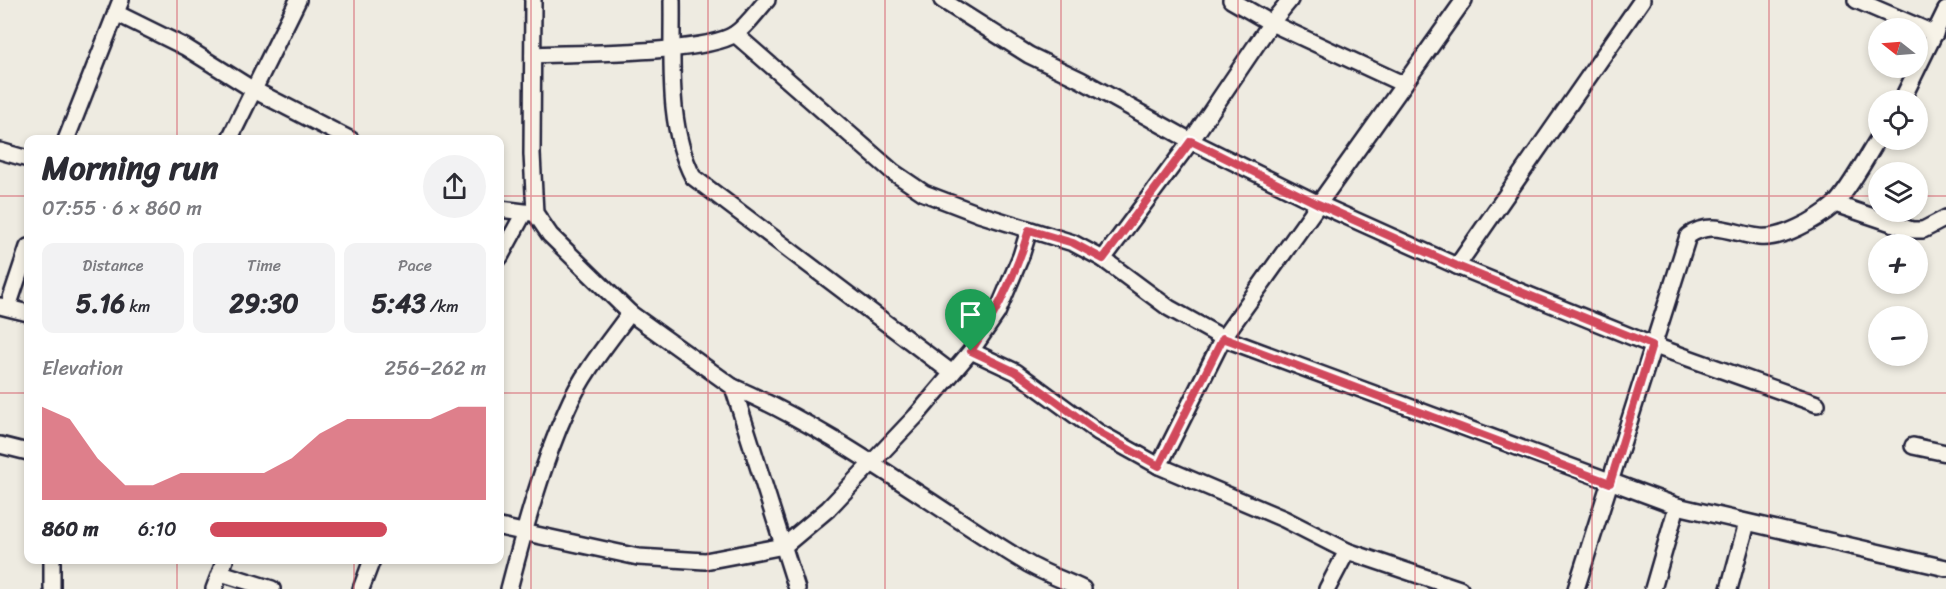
<!DOCTYPE html>
<html lang="en">
<head>
<meta charset="utf-8">
<style>
	:root { --surface:#fff; --page:#f2f2f3; --text:#2b2b33; --muted:#7c7c81; --accent:#d1495b }
	body { margin:0; font-family:Sriracha,sans-serif; background:var(--page); color:var(--text); height:100vh; display:flex; flex-direction:column; font-size:22px; white-space:nowrap }
	* { box-sizing:border-box; margin:0 }
	p { font-size:20px; color:var(--muted) }
	.icon { flex:none; width:33px; height:33px; fill:none; stroke:currentColor; stroke-width:2; stroke-linecap:round; stroke-linejoin:round }
	.map { position:relative; flex:1; overflow:hidden }
	.details { position:absolute; left:24px; top:135px; width:480px; height:429px; display:flex; flex-direction:column; background:var(--surface); border-radius:12px; box-shadow:0 3px 9px #0003 }
	.details>* { flex:none }
	.needle { width:39px; rotate:287deg }
	.controls { position:absolute; left:1868px; top:18px; display:grid; gap:12px }
	.controls a { display:grid; place-items:center; width:60px; height:60px; border-radius:50%; background:var(--surface); box-shadow:0 3px 9px #0003; font-size:30px }
	.pin { position:absolute; display:grid; place-items:center; width:51px; height:51px; color:#fff; margin:-62px -26px; border-radius:50% 50% 50% 0; rotate:-45deg; box-shadow:0 0 6px #0007 }
	.pin .icon { rotate:45deg }
	.round { display:grid; place-items:center; flex:none; width:63px; height:63px; border-radius:32px; background:var(--page) }
	.head { display:flex; align-items:center; justify-content:space-between; height:102px; padding:0 18px }
	h1 { font-size:33px; font-weight:700; line-height:45px }
	.figures { display:grid; grid-template-columns:repeat(3,1fr); gap:9px; height:102px; padding:6px 18px }
	.figures div { display:grid; align-content:center; border-radius:12px; background:var(--page); text-align:center }
	.figures b { font-size:26px; font-weight:700 }
	.figures small { font-size:16px; font-weight:400 }
	.figures p { font-size:16px }
	.chart { height:168px; padding:12px 18px }
	.chart p { display:flex; justify-content:space-between }
	.chart svg { width:100%; height:108px; margin-top:6px; fill:var(--accent); opacity:.7 }
	ul { padding:0 18px; list-style:none; font-size:20px }
	li { display:grid; grid-template-columns:96px 72px 1fr; align-items:center; height:45px }
	li i { height:15px; border-radius:8px; background:var(--accent) }
	.map>svg:first-child { display:block }
</style>
</head>
<body>
<div class="map">
<svg width="1946" height="589" viewBox="0 0 1946 589">
	<rect width="100%" height="100%" fill="#eeebe1"/>
	<filter id="ink" filterUnits="userSpaceOnUse"><feTurbulence type="fractalNoise" baseFrequency=".0167" numOctaves="2"/><feDisplacementMap in="SourceGraphic" scale="12" xChannelSelector="R" yChannelSelector="G"/><feConvolveMatrix kernelMatrix="1 2 1 2 8 2 1 2 1" color-interpolation-filters="sRGB"/></filter>
	<g filter="url(#ink)">
		<g fill="none" stroke-linecap="round" stroke-linejoin="round">
			<defs>
				<g id="minor">
					<path d="M533,0l-1,154 3,59 15,22 80,78 103,74 64,202"/>
					<path d="M672,0c1,58 -6,125 21,177l259,196"/>
					<path d="M942,0l87,55 52,25 110,61 128,63 138,62 195,79 165,59"/>
					<path d="M1231,0l40,23 132,61"/>
					<path d="M1856,0l79,34"/>
					<path d="M116,13l69,34 67,42 99,51"/>
					<path d="M735,34l158,138 31,21 55,21 94,29 30,16 66,49 54,30 454,168 269,62"/>
					<path d="M533,55c41,-2 172,-1 202,-21 12,-8 22,-23 32,-34"/>
					<path d="M1902,100l44,-90"/>
					<path d="M66,140l55,-140"/>
					<path d="M229,140l69,-140"/>
					<path d="M0,151l28,8"/>
					<path d="M1835,204l77,26h11l23,-12"/>
					<path d="M500,209l32,4"/>
					<path d="M500,257l24,-44"/>
					<path d="M1103,259l88,-118 80,-118 19,-23"/>
					<path d="M1457,266l185,-266"/>
					<path d="M0,306l28,7"/>
					<path d="M8,307l20,-60"/>
					<path d="M971,351l45,21 82,60 61,34 125,53 63,32 113,38"/>
					<path d="M733,387c105,45 194,116 292,175 18,11 39,18 58,27"/>
					<path d="M0,445l28,7"/>
					<path d="M1913,446l33,7"/>
					<path d="M1159,466l64,-128 241,-338"/>
					<path d="M500,527l138,30 67,4 79,-15 44,-37 88,-93 55,-65 26,-38 24,-57 8,-26"/>
					<path d="M221,573l51,16"/>
					<path d="M52,589v-29"/>
					<path d="M214,589l11,-29"/>
					<path d="M361,589l11,-29"/>
					<path d="M509,589c15,-58 33,-125 58,-180 15,-35 40,-65 63,-96"/>
					<path d="M1327,589l20,-38"/>
					<path d="M1576,589l112,-353c23,-17 46,-2 71,1 22,3 59,-18 75,-32 14,-13 33,-49 44,-66"/>
					<path d="M1653,589l24,-83"/>
					<path d="M1729,589l18,-66"/>
				</g>
			</defs>
			<use href="#minor" stroke="#22223b" stroke-width="20"/>
			<use href="#minor" stroke="#f7f3e8" stroke-width="15"/>
		</g>
	</g>
	<g fill="none" stroke-linecap="round" stroke-linejoin="round" filter="url(#ink)">
		<defs>
			<path id="route" d="M1191,141l127,63 139,62 195,79 -42,138 -387,-145 -64,128 -61,-34 -82,-60 -45,-21c26,-38 45,-77 58,-121l44,13 30,16z"/>
		</defs>
		<use href="#route" stroke="#fff" stroke-width="12"/>
		<use href="#route" stroke="#d1495b" stroke-width="8"/>
	</g>
	<path fill="none" stroke="#d1495b" stroke-width="1.5" stroke-opacity="0.55" d="M177,0v140M354,0v140M531,0v589M708,0v589M885,0v589M1061,0v589M1238,0v589M1415,0v589M1592,0v589M1769,0v589M0,196h28M500,196h1378M1917,196h29M0,393h28M500,393h1446M177,560v29M354,560v29"/>
</svg>
<div class="controls">
<a><svg class="needle" viewBox="-14 -14 28 28"><path d="M0-13l5 13h-10z" fill="#e53935"/><path d="M0 13l5-13h-10z" fill="#7c7c81"/></svg></a>
<a><svg class="icon" aria-label="locate" viewBox="0 0 24 24"><circle cx="12" cy="12" r="6"/><path d="M12 2v4M12 18v4M2 12h4M18 12h4"/></svg></a>
<a><svg class="icon" aria-label="layers" viewBox="0 0 24 24"><path d="M12 4l9 5-9 5-9-5zM3 14l9 5 9-5"/></svg></a>
<a>+</a>
<a>−</a>
</div>
<div class="pin" style="left:971px;top:351px;background:#1e9e55"><svg class="icon" aria-label="arrive" viewBox="0 0 24 24"><path d="M6 21V4h12l-3 4 3 4H6"/></svg></div>
<section class="details">
<div class="head"><div><h1>Morning run</h1><p>07:55 · 6 × 860 m</p></div><a class="round"><svg class="icon" aria-label="share" viewBox="0 0 24 24"><path d="M12 15V3M7 8l5-5 5 5M5 13v7h14v-7"/></svg></a></div>
<div class="figures">
<div><p>Distance</p><b>5.16<small> km</small></b></div>
<div><p>Time</p><b>29:30</b></div>
<div><p>Pace</p><b>5:43<small> /km</small></b></div>
</div>
<div class="chart"><p><span>Elevation</span>256–262 m</p>
<svg viewBox="0 0 160 44" preserveAspectRatio="none"><path d="M0 44V6L10 11L20 27L30 38L40 38L50 33L60 33L70 33L80 33L90 27L100 17L110 11L120 11L130 11L140 11L150 6L160 6V44z"/></svg>
</div>
<ul>
<li><b>860 m</b>6:10<i style="width:64%"></i></li>
</ul>
</section>
</div>
</body>
</html>
